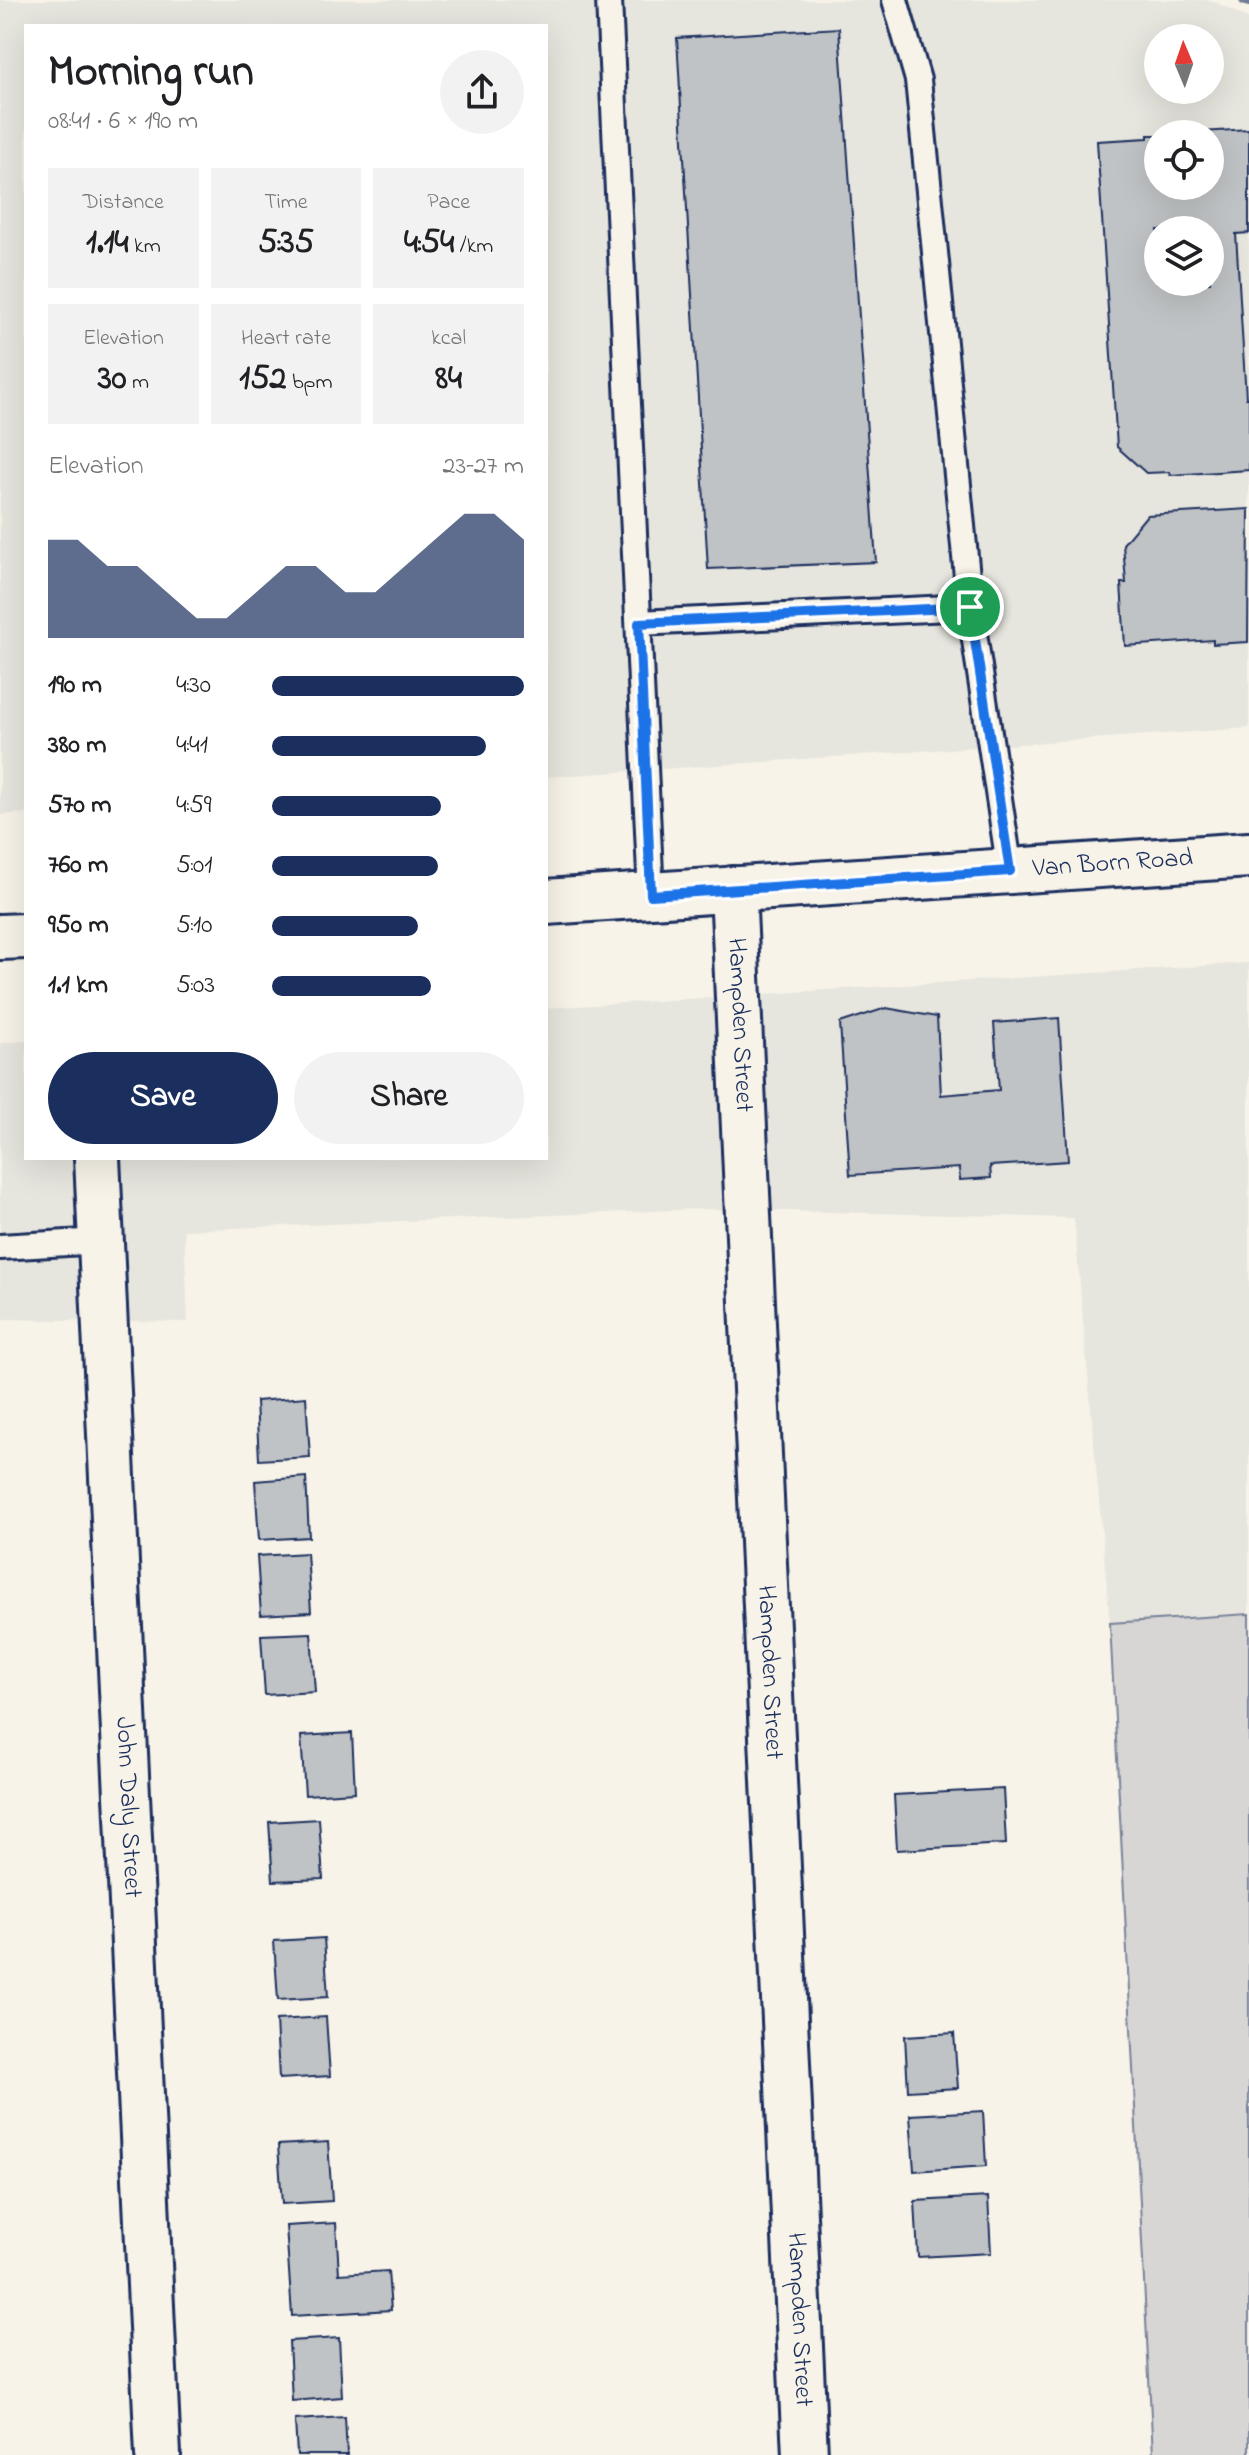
<!DOCTYPE html>
<html lang="en">
<head>
<meta charset="utf-8">
<style>
	:root { --surface:#fff; --page:#f2f2f2; --text:#202124; --muted:#757577; --accent:#1b2f5e }
	body { margin:0; font-family:"Indie Flower",sans-serif; background:var(--page); color:var(--text); height:100vh; display:flex; flex-direction:column; font-size:30px; white-space:nowrap }
	* { box-sizing:border-box; margin:0 }
	p { font-size:26px; color:var(--muted) }
	.icon { flex:none; width:44px; height:44px; fill:none; stroke:currentColor; stroke-width:2; stroke-linecap:round; stroke-linejoin:round }
	.map { position:relative; flex:1; overflow:hidden }
	.sheet { position:absolute; left:24px; top:24px; width:524px; height:1136px; display:flex; flex-direction:column; background:var(--surface); border-radius:0px; box-shadow:0 8px 32px #0002 }
	.sheet>* { flex:none }
	.needle { width:52px; rotate:358deg }
	.tools { position:absolute; left:1144px; top:24px; display:grid; gap:16px }
	.tools a { display:grid; place-items:center; width:80px; height:80px; border-radius:50%; background:var(--surface); box-shadow:0 8px 32px #0002; font-size:40px }
	.pin { position:absolute; display:grid; place-items:center; width:68px; height:68px; color:#fff; margin:-34px; border:4px solid #fff; border-radius:50%; box-shadow:0 2px 8px #0007 }
	.round { display:grid; place-items:center; flex:none; width:84px; height:84px; border-radius:42px; background:var(--page) }
	.overview { display:flex; align-items:center; justify-content:space-between; height:136px; padding:0 24px }
	h1 { font-size:44px; font-weight:700; line-height:60px }
	.figures { display:grid; grid-template-columns:repeat(3,1fr); gap:12px; height:136px; padding:8px 24px }
	.figures div { display:grid; align-content:center; border-radius:0px; background:var(--page); text-align:center }
	.figures b { font-size:34px; font-weight:700 }
	.figures small { font-size:22px; font-weight:400 }
	.figures p { font-size:22px }
	.chart { height:224px; padding:16px 24px }
	.chart p { display:flex; justify-content:space-between }
	.chart svg { width:100%; height:144px; margin-top:8px; fill:var(--accent); opacity:.7 }
	.primary-button { display:flex; gap:16px; margin-top:auto; padding:16px 24px }
	.primary-button a { flex:1; height:92px; border-radius:48px; background:var(--accent); color:#fff; font-size:32px; font-weight:700; line-height:92px; text-align:center }
	.primary-button a+a { background:var(--page); color:var(--text) }
	ul { padding:0 24px; list-style:none; font-size:26px }
	li { display:grid; grid-template-columns:128px 96px 1fr; align-items:center; height:60px }
	li i { height:20px; border-radius:10px; background:var(--accent) }
	.map>svg:first-child { display:block }
</style>
</head>
<body>
<div class="map">
<svg width="1249" height="2455" viewBox="0 0 1249 2455">
	<rect width="100%" height="100%" fill="#f7f3e8"/>
	<filter id="ink" filterUnits="userSpaceOnUse"><feTurbulence type="fractalNoise" baseFrequency=".0125" numOctaves="2"/><feDisplacementMap in="SourceGraphic" scale="16" xChannelSelector="R" yChannelSelector="G"/><feConvolveMatrix kernelMatrix="1 2 1 2 8 2 1 2 1" color-interpolation-filters="sRGB"/></filter>
	<g filter="url(#ink)">
		<g fill="#e6e5de" fill-rule="evenodd">
			<path d="M0,0h1211l38,19v709l-703,49v-751h-520v787l-26,2zM1158,38h52v52h-52zM1158,134h52v52h-52zM1158,230h52v52h-52z"/>
			<path d="M1249,963v651l-139,9 -36,-405 -374,-9 -516,21 4,92 -188,-3v-276l26,-2v117h520v-150z"/>
		</g>
		<path fill="#d7d6d4" stroke="#798299" stroke-width="2" d="M1249,1614v841h-96l-43,-832z"/>
		<g fill="none" stroke-linecap="round" stroke-linejoin="round">
			<path stroke="#727c95" stroke-width="12" d="M1245,0l4,1"/>
		</g>
		<g fill="#c0c3c5" stroke="#1b2f5e" stroke-width="2" fill-rule="evenodd">
			<path d="M839,28l37,534 -168,7 -31,-531z"/>
			<path d="M1249,129v104l-13,1 10,164h3v72l-79,5v-3l-24,1 -29,-26 -20,-306 51,-3v-3h10v51h52v-52h-41zM1158,230h52v52h-52z"/>
			<path d="M1249,509l-1,133 -35,2v-4l-88,6 -4,-63h5l-3,-39 24,-29z"/>
			<path d="M886,1008l51,9 4,78 58,-5 -5,-67 65,-5 9,143 -78,5 1,12 -31,2 -1,-12 -109,7 -10,-152z"/>
			<path d="M306,1397l4,60 -51,3 -3,-59z"/>
			<path d="M306,1477l3,60 -50,3 -4,-59z"/>
			<path d="M307,1553l4,59 -50,3 -4,-59z"/>
			<path d="M311,1633l4,59 -50,3 -4,-60z"/>
			<path d="M352,1733l3,59 -50,3 -4,-59z"/>
			<path d="M1003,1789l3,55 -109,6 -3,-55z"/>
			<path d="M319,1819l4,60 -50,2 -4,-59z"/>
			<path d="M324,1938l4,59 -50,3 -4,-59z"/>
			<path d="M326,2017l4,59 -51,3 -3,-59z"/>
			<path d="M954,2033l4,55 -50,3 -3,-55z"/>
			<path d="M983,2111l3,55 -72,5 -4,-56z"/>
			<path d="M328,2142l4,59 -50,3 -4,-59z"/>
			<path d="M988,2197l3,56 -73,4 -3,-56z"/>
			<path d="M336,2223l3,51 49,-3 3,39 -99,6 -6,-90z"/>
			<path d="M339,2338l3,59 -50,4 -3,-60z"/>
			<path d="M345,2417l2,38h-50l-2,-35z"/>
		</g>
		<g fill="none" stroke-linecap="round" stroke-linejoin="round">
			<defs>
				<g id="lane">
					<path d="M609,0l42,895"/>
					<path d="M970,607l40,264"/>
					<path d="M639,623l331,-16 -52,-527 -23,-80"/>
					<path d="M0,1247l101,-6"/>
				</g>
				<g id="street">
					<path id="s1" d="M733,889l72,1566"/>
					<path id="s2" d="M97,1158l61,1297"/>
				</g>
				<g id="secondary">
					<path id="s3" d="M546,902l703,-47"/>
					<path d="M0,937l26,-1"/>
				</g>
			</defs>
			<use href="#lane" stroke="#1b2f5e" stroke-width="30"/>
			<use href="#street" stroke="#1b2f5e" stroke-width="50"/>
			<use href="#secondary" stroke="#1b2f5e" stroke-width="50"/>
			<use href="#lane" stroke="#f7f3e8" stroke-width="24"/>
			<use href="#street" stroke="#f7f3e8" stroke-width="44"/>
			<use href="#secondary" stroke="#f7f3e8" stroke-width="44"/>
		</g>
	</g>
	<g fill="none" stroke-linecap="round" stroke-linejoin="round" filter="url(#ink)">
		<defs>
			<path id="route" d="M970,607l40,264 -359,24 -12,-272z"/>
		</defs>
		<use href="#route" stroke="#fff" stroke-width="16"/>
		<use href="#route" stroke="#1a73e8" stroke-width="10"/>
	</g>
	<g text-anchor="middle" dominant-baseline="central" stroke-width="8" stroke-linejoin="round" paint-order="stroke">
		<g font-size="26" fill="#1b2f5e" stroke="#f7f3e8">
			<text stroke="none"><textPath href="#s3" startOffset="568">Van Born Road</textPath></text>
			<text stroke="none"><textPath href="#s1" startOffset="136">Hampden Street</textPath></text>
			<text stroke="none"><textPath href="#s1" startOffset="784">Hampden Street</textPath></text>
			<text stroke="none"><textPath href="#s2" startOffset="650">John Daly Street</textPath></text>
			<text stroke="none"><textPath href="#s1" startOffset="1432">Hampden Street</textPath></text>
		</g>
	</g>
</svg>
<div class="tools">
<a><svg class="needle" viewBox="-14 -14 28 28"><path d="M0-13l5 13h-10z" fill="#e53935"/><path d="M0 13l5-13h-10z" fill="#757577"/></svg></a>
<a><svg class="icon" aria-label="locate" viewBox="0 0 24 24"><circle cx="12" cy="12" r="6"/><path d="M12 2v4M12 18v4M2 12h4M18 12h4"/></svg></a>
<a><svg class="icon" aria-label="layers" viewBox="0 0 24 24"><path d="M12 4l9 5-9 5-9-5zM3 14l9 5 9-5"/></svg></a>
</div>
<div class="pin" style="left:970px;top:607px;background:#1e9e55"><svg class="icon" aria-label="arrive" viewBox="0 0 24 24"><path d="M6 21V4h12l-3 4 3 4H6"/></svg></div>
<section class="sheet">
<div class="overview"><div><h1>Morning run</h1><p>08:41 · 6 × 190 m</p></div><a class="round"><svg class="icon" aria-label="share" viewBox="0 0 24 24"><path d="M12 15V3M7 8l5-5 5 5M5 13v7h14v-7"/></svg></a></div>
<div class="figures">
<div><p>Distance</p><b>1.14<small> km</small></b></div>
<div><p>Time</p><b>5:35</b></div>
<div><p>Pace</p><b>4:54<small> /km</small></b></div>
</div>
<div class="figures">
<div><p>Elevation</p><b>30<small> m</small></b></div>
<div><p>Heart rate</p><b>152<small> bpm</small></b></div>
<div><p>kcal</p><b>84</b></div>
</div>
<div class="chart"><p><span>Elevation</span>23–27 m</p>
<svg viewBox="0 0 160 44" preserveAspectRatio="none"><path d="M0 44V14L10 14L20 22L30 22L40 30L50 38L60 38L70 30L80 22L90 22L100 30L110 30L120 22L130 14L140 6L150 6L160 14V44z"/></svg>
</div>
<ul>
<li><b>190 m</b>4:30<i style="width:100%"></i></li>
<li><b>380 m</b>4:41<i style="width:85%"></i></li>
<li><b>570 m</b>4:59<i style="width:67%"></i></li>
<li><b>760 m</b>5:01<i style="width:66%"></i></li>
<li><b>950 m</b>5:10<i style="width:58%"></i></li>
<li><b>1.1 km</b>5:03<i style="width:63%"></i></li>
</ul>
<div class="primary-button"><a>Save</a><a>Share</a></div>
</section>
</div>
</body>
</html>
